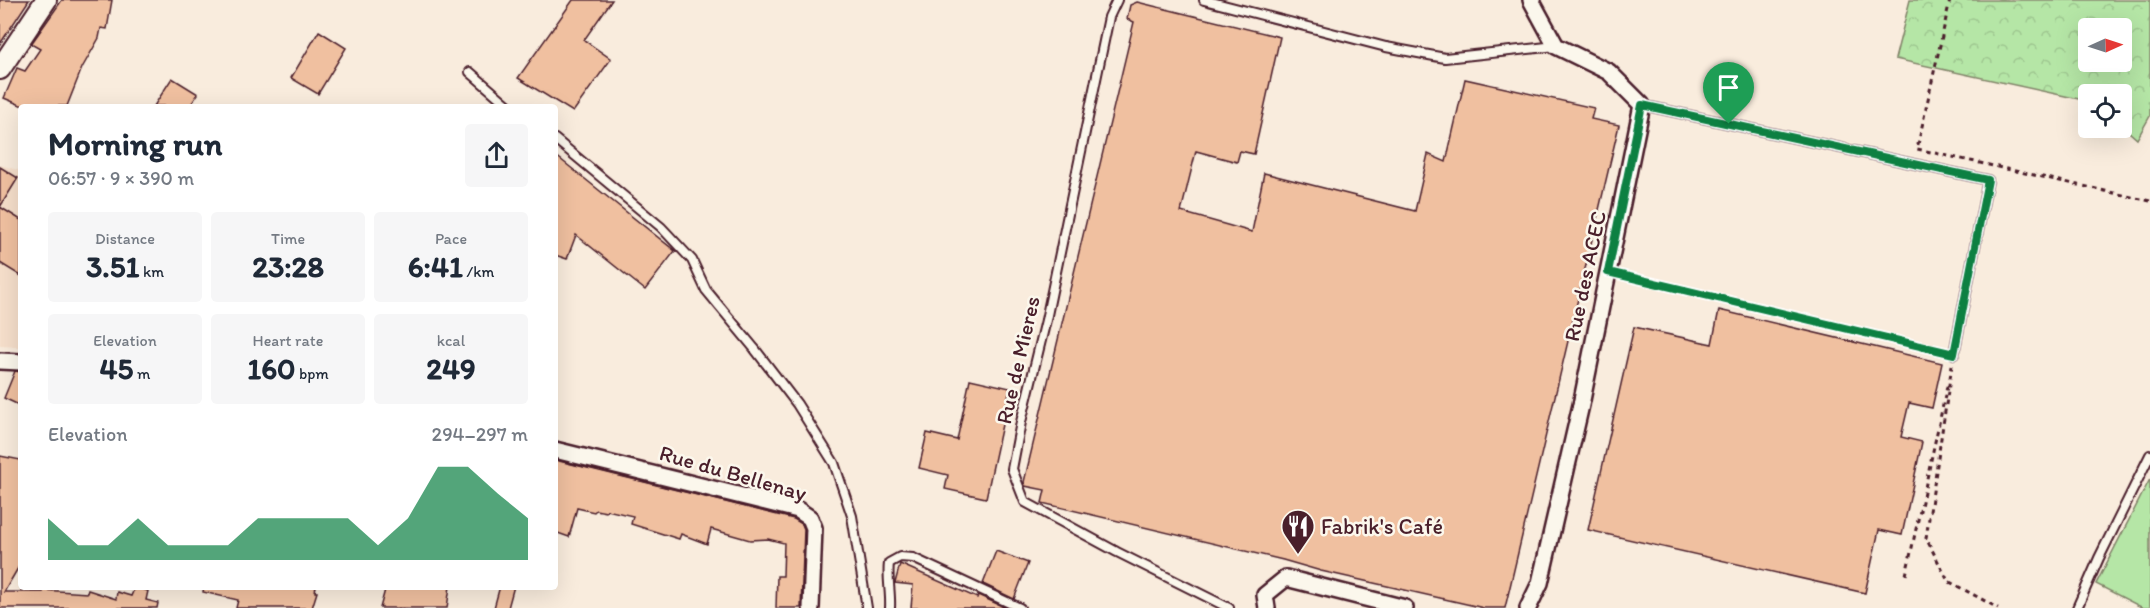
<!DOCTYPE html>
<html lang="en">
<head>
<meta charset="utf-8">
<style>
	:root { --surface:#fff; --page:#f6f6f7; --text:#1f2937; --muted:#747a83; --accent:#0b8043 }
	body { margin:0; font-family:Itim,sans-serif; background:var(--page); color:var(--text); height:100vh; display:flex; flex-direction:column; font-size:22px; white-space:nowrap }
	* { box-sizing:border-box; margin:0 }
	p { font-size:20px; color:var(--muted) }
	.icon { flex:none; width:33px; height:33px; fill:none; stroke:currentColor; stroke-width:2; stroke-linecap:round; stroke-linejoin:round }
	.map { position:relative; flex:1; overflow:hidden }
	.panel { position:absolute; left:18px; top:104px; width:540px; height:486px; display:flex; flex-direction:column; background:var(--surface); border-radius:6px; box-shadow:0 6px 24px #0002 }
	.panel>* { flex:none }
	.needle { width:39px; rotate:87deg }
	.fabs { position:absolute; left:2078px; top:18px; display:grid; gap:12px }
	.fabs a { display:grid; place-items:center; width:54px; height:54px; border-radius:6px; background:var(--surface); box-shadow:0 6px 24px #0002; font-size:30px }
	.pin { position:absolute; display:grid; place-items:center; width:51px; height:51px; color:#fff; margin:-62px -26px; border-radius:50% 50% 50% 0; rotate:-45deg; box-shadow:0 0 6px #0007 }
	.pin .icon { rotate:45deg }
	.round { display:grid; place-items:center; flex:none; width:63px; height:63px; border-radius:6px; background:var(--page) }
	.head { display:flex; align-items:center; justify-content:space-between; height:102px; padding:0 30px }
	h1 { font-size:33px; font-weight:800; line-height:45px }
	.figures { display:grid; grid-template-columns:repeat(3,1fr); gap:9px; height:102px; padding:6px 30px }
	.figures div { display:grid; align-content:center; border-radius:6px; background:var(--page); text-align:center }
	.figures b { font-size:30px; font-weight:800 }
	.figures small { font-size:16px; font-weight:400 }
	.figures p { font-size:16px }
	.chart { height:168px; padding:12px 30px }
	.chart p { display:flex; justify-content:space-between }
	.chart svg { width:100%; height:108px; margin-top:6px; fill:var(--accent); opacity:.7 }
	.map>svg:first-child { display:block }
</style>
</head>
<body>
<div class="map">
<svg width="2150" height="608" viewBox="0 0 2150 608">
	<defs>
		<pattern id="forest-crowns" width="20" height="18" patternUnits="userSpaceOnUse" patternTransform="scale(1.5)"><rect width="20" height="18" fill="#b5e6a6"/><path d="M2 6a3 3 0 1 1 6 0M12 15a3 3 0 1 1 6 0" fill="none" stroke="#9dc58f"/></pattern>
	</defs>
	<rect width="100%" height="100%" fill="#f9ecdd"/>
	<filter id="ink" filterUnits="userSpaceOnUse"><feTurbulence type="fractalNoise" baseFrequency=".0167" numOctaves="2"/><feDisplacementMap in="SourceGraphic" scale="12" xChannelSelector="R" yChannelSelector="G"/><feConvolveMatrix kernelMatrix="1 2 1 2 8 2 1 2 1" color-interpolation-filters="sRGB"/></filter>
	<g filter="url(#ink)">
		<path fill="#f6dfcb" d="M0,165l21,6v176l-21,-1z"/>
		<path fill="#b5e6a6" stroke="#808268" stroke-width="1.5" d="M2150,479v129h-7l-47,-24z"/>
		<path fill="url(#forest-crowns)" stroke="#808268" stroke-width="1.5" fill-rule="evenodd" d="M1910,0h240v116l-13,23 -16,-14v-31h-33v7l-193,-42zM2088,28h33v34h-33z"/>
		<g fill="#f0c0a0" stroke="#4a1f2b" stroke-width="1.5">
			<path d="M0,0h29l-29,44z"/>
			<path d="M62,0h50l-5,29 -6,-1 -2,10 -17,30 -15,38h-44l-19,-8 13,-30 8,3 15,-22 -9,-5z"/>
			<path d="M573,0h39l-28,40 27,19 -38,53 -55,-34z"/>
			<path d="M1137,2l143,35 -26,117 -14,-3 -3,11 -41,-11 -15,61 71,20 12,-59 151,38 13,-57 18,8 19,-83 129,29 -3,11 28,6 -114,483h-21l-163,-37 -38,-11 -241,-57 3,-13 -20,-4 -1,-4 110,-460 -7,-3 3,-14z"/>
			<path d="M319,31l27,17 -28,46 -27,-16z"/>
			<path d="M172,78l26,16 -8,12h-36z"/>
			<path d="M555,155l120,96 -30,39 -69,-55 -9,24 -12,-4z"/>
			<path d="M0,167l18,11 -18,29z"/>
			<path d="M0,207l21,13v56l-21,-13z"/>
			<path d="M1719,310l223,53 -10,45 -23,-5 -8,34 21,5 -20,93 -23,-5 -14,63 -277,-63 46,-203 78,17z"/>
			<path d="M15,371l6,1v34l-17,-8z"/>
			<path d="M970,379l40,9 -24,110 -41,-9 3,-14 -29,-7 8,-35 30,7z"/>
			<path d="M0,456l21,4v103l-17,29h39v-2l44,3 1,-3 28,9 1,-7 14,4 4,-9 13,4 -2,9 12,3 -1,5h-157z"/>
			<path d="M555,460l239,59 8,5 2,5 -3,79h-25l1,-32h6l1,-33 -16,-4 -18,1 -39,-11 -4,15 -26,-10 -2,5 -48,-15 2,-8 -26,-6 -1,2 -10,-2 -2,2 -17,-4 -8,29 -14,-5z"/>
			<path d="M996,551l32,12 -14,36 -31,-15z"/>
			<path d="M900,564l77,34 1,-3 28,13h-95l2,-23 -18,-2z"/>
			<path d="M204,586h112l-1,6h2l-5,16h-76l2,-8 -35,-8z"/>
			<path d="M386,586h64l-3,22h-67z"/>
			<path d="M500,586h14l-6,22h-14z"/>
		</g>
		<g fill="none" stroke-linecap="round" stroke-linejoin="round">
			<defs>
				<g id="service">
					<path d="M1117,0l-8,17 -63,303 -25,102 -9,47 13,33 92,50 112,56"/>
					<path d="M1204,0l182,47 59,11 111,-12"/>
					<path d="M470,72l39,34"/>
					<path d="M1642,105l346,75 -34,174"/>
					<path d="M555,139l106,88 31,33 14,30 48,58 43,56 37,59 18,53 15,92"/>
					<path d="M890,608c1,-15 -3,-30 -1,-45l11,-6 13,1 107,50"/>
					<path d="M2077,608l22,-50 51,-103"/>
				</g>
				<g id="minor">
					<path d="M0,361l21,1"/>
					<path d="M555,450l243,60 12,8 4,10 -3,80"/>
					<path d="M1267,608l-2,-13 21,-17 119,30"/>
					<path d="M1528,608l12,-25 41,-178 61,-300 -33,-33 -53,-26 -25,-46"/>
				</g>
				<path id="tertiary" d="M0,69l46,-69"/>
			</defs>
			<use href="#service" stroke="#4a1f2b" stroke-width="12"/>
			<use href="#minor" stroke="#4a1f2b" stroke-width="20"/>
			<use href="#tertiary" stroke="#4a1f2b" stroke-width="24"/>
			<g stroke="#4a1f2b" stroke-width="3" stroke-dasharray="4.5 4.5" stroke-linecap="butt">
				<path d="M1950,0l-33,149 233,52"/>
				<path d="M1623,276l320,76"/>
				<path d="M1952,365l-26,173 22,43 50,27"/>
				<path d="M1906,575l42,-193"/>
			</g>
			<use href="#service" stroke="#fbf7ec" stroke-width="8"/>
			<use href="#minor" stroke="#fbf7ec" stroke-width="15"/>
			<use href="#tertiary" stroke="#fbf7ec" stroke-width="20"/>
		</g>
	</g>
	<g fill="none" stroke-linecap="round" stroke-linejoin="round" filter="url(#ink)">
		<defs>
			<path id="route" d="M1642,105l346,75 -34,174 -346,-82z"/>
		</defs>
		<use href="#route" stroke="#fff" stroke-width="12"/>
		<use href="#route" stroke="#0b8043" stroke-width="8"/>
	</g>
	<defs>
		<symbol id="restaurant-pin" viewBox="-11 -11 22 30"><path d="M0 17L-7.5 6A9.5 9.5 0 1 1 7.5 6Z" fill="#4a1f2b" stroke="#fbf7ec"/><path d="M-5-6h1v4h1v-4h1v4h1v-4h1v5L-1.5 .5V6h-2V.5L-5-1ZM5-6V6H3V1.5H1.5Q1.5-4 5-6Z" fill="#fff"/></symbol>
	</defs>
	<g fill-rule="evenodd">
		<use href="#restaurant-pin" x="1279" y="507" width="38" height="52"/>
	</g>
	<g text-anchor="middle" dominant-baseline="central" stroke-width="5" stroke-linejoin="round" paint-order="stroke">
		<g font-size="22" fill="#4a1f2b" stroke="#fbf7ec">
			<text transform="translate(1585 276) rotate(-78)">Rue des ACEC</text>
			<text transform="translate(1018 360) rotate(-77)">Rue de Mieres</text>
			<text transform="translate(733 473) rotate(16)">Rue du Bellenay</text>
		</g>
		<g font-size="22" fill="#4a1f2b" stroke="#fbf7ec" text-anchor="start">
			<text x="1321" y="526">Fabrik's Café</text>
		</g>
	</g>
</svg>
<div class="fabs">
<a><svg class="needle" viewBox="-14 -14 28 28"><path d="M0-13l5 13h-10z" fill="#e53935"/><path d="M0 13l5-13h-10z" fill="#747a83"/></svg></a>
<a><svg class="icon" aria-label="locate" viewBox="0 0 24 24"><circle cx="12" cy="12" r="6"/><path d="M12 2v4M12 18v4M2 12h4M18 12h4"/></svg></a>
</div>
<div class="pin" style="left:1729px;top:124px;background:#1e9e55"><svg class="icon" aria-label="arrive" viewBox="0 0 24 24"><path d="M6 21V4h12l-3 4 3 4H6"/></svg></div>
<section class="panel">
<div class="head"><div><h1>Morning run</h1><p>06:57 · 9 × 390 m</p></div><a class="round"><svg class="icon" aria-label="share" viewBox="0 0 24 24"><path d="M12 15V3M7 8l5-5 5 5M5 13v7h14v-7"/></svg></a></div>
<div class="figures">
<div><p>Distance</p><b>3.51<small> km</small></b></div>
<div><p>Time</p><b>23:28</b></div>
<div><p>Pace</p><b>6:41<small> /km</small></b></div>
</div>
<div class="figures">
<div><p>Elevation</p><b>45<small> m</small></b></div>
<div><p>Heart rate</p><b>160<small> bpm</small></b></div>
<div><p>kcal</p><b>249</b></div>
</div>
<div class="chart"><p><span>Elevation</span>294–297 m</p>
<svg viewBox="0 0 160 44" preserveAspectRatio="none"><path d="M0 44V27L10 38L20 38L30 27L40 38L50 38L60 38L70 27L80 27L90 27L100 27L110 38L120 27L130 6L140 6L150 17L160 27V44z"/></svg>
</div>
</section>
</div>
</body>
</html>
